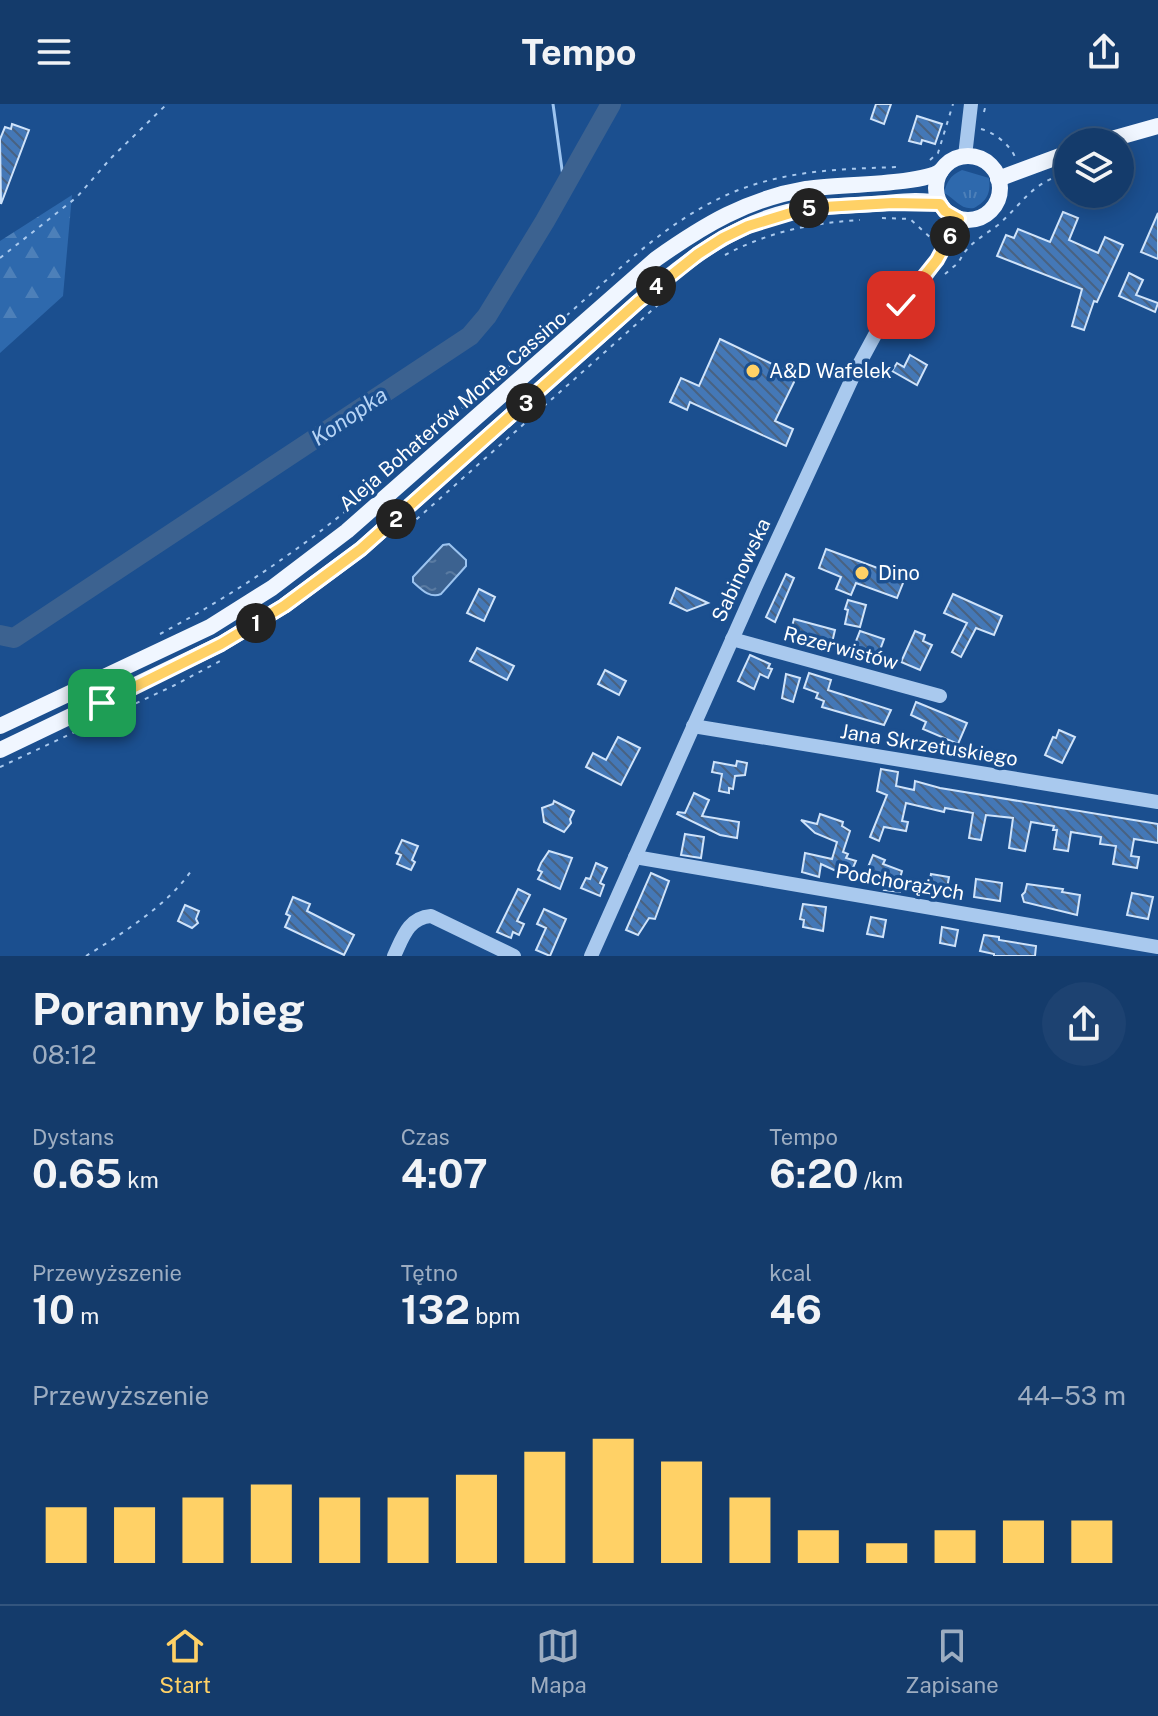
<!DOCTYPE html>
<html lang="pl">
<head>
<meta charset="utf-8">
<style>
	:root { --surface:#143b6b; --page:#1d4271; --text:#f1f3f6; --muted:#9dadc1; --line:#33557e; --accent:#ffd166 }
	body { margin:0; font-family:"Public Sans",sans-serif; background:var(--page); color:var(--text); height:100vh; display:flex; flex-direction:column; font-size:30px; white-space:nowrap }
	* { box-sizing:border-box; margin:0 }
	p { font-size:26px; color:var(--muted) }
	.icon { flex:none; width:44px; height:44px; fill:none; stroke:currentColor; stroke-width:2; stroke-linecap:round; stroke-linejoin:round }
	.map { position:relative; height:852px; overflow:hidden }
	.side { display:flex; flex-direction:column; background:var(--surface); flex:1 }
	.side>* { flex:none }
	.controls { position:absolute; left:1054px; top:24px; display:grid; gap:16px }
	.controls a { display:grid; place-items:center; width:80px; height:80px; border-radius:50%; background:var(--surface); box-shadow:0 4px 20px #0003,0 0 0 2px var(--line); font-size:40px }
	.pin { position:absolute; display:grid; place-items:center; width:68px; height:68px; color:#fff; margin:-34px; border-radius:16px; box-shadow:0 4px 12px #0006 }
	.km { position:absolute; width:40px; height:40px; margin:-20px; border-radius:50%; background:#222; color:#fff; font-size:22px; line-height:40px; text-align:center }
	.round { display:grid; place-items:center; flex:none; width:84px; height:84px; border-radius:42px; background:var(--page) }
	.head { display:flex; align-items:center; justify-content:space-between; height:136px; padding:0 32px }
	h1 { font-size:44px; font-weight:700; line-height:60px }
	.stats { display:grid; grid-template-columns:repeat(3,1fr); gap:12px; height:136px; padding:8px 32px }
	.stats div { display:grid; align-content:center }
	.stats b { font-size:40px; font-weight:700 }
	.stats small { font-size:22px; font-weight:400 }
	.stats p { font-size:22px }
	.chart { height:224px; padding:16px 32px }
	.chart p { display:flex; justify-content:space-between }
	.chart svg { width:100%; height:144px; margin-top:8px; stroke:var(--accent); stroke-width:6 }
	header { display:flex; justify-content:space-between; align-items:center; height:104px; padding:0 32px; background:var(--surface); font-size:36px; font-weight:700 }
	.dock { display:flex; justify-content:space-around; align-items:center; height:112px; border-top:2px solid var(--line); background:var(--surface); font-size:22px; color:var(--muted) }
	.dock a { display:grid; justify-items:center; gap:4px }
	.dock .active { color:var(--accent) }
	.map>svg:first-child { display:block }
</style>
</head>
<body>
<header><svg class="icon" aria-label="menu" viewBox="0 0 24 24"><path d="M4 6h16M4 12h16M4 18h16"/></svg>Tempo<svg class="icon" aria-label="share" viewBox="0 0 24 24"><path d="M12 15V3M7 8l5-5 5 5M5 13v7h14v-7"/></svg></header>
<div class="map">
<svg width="1158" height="852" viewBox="0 0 1158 852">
	<defs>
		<pattern id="grass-tufts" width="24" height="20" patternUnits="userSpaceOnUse" patternTransform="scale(2)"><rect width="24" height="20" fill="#2e69ad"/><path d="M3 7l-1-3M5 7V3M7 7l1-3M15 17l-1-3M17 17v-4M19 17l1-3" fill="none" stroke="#4d80b9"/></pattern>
		<pattern id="forest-firs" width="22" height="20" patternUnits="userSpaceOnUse" patternTransform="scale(2)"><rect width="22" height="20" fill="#2e69ad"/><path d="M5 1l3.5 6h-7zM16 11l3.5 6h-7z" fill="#4d80b9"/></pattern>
		<pattern id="water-ripples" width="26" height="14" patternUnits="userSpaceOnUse" patternTransform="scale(2)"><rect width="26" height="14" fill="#3c6290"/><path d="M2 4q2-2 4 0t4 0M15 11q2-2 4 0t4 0" fill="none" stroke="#597aa1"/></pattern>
		<pattern id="building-back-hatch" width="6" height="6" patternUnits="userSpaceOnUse" patternTransform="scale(2)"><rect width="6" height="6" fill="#4478b7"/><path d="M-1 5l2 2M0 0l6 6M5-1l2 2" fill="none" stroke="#486282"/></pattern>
	</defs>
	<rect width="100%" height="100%" fill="#1b4f8f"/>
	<path fill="url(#grass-tufts)" d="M962,66l27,8c2,15 -2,23 -15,30 -14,2 -18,-9 -30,-15 3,-12 7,-18 18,-23z"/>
	<path fill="url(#forest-firs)" d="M72,91l-9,101 -63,57v-112z"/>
	<path fill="url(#water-ripples)" stroke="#9cc4f0" stroke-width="2" d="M449,440l17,16v6l-25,28c-11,5 -20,-5 -28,-12v-5l30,-32z"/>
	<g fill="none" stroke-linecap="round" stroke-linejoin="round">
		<path stroke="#9cc4f0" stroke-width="3" d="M553,0l11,80"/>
		<path stroke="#3c6290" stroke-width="20" d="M0,531l14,3 456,-302 17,-20 58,-95 66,-117"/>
	</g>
	<g fill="url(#building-back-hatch)" stroke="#cfe3fa" stroke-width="2">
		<path d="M876,0h15l-7,20 -13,-5z"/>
		<path d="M917,12l25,8 -7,20 -13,-4 -1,4 -12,-3z"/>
		<path d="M12,20l17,6 -28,74 -1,-65 5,-12 6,2z"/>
		<path d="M1063,108l15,6 -9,22 29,13 7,-16 18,8 -26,57 -3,-1 -10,29 -12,-4 10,-37 -85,-33 9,-21 8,3 4,-9 32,13z"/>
		<path d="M1158,109v46l-17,-7z"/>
		<path d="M1129,169l14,7 -7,15 22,8 -3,9 -36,-16z"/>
		<path d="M720,235l73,35 1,8 -19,39 18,8 -7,17 -96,-44 -3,8 -17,-8 11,-24 18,8z"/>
		<path d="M910,251l17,10 -10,20 -25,-14 5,-8 7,4z"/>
		<path d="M826,445l79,29 -8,20 -41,-15 -5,12 -15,-6 5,-12 -22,-9z"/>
		<path d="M786,470l8,4 -19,44 -9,-5z"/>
		<path d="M676,484l32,15 -21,8 -17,-8z"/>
		<path d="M479,485l16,8 -11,24 -17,-8z"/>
		<path d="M953,490l49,22 -8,19 -18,-7 -15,29 -9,-5 15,-29 -23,-10z"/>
		<path d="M848,496l18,5 -6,22 -15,-3 3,-14 -3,-1z"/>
		<path d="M794,515l41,11 -4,17 -33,-10 1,-5 -8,-2z"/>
		<path d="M860,527l24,8 -7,19 -24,-9z"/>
		<path d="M915,527l10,4 -2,6 9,4 -12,25 -19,-8z"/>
		<path d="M477,544l37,18 -7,14 -37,-19z"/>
		<path d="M750,551l20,9 -2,4 4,1 -4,9 -8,-4 -6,15 -16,-8z"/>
		<path d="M605,566l21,11 -7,14 -21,-11z"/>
		<path d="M809,569l22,7 -3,10 63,20 -7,15 -62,-18 2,-6 -8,-3 2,-5 -14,-5z"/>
		<path d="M786,570l14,4 -7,24 -11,-4z"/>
		<path d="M916,598l51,21 -9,21 -35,-15 3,-7 -15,-7z"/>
		<path d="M1059,626l16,7 -13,26 -17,-8 8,-18 3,1z"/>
		<path d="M618,633l22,11 -19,37 -35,-18 7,-14 13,7z"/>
		<path d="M737,657l10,2 -2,12 -10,1 -2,13 -4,-1v5l-10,-2 3,-17 -10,-2 2,-10 22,4z"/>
		<path d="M881,665l17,3 -2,14 18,4 1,-9 25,7 218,36v19l-24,-4 -3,17 8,1 -2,11 -24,-4 3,-18 -16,-2 1,-7 -30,-5 -3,19 -14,-2 3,-19h-4l1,-4 -23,-4 -6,29 -16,-3 4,-30 -27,-3 -5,25 -12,-2 4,-25 -28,-5 -1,4 -38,-9 -4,18 6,1 -2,9 -22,-4 -5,14 -9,-4 17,-42 -10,-4z"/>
		<path d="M694,689l15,7 -7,16 37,6 -2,16 -17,-3 -43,-21 1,-2 7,1z"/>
		<path d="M554,697l20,10 -4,8 1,4 -7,9 -20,-10 -2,-14 11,-4z"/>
		<path d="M820,710l23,8 -1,4 8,5 -7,21 5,2 -2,4 10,3 -7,16 -28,-13 -2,13 -17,-5 3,-19 27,6 5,-17 -22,-9 -14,-13 16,4z"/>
		<path d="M685,730l19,3 -3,21 -20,-3z"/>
		<path d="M402,736l16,6 -6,14 3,2 -4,8 -14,-6 4,-9 -5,-2z"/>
		<path d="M549,747l23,7 -12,31 -22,-10 4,-7 -4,-2 3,-7z"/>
		<path d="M873,751l12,5 -2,4 19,7 -2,7 5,1 -5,13 -16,-2 3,-9 -21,-9z"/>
		<path d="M596,759l11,5 -7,15 4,2 -4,11 -19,-8 5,-10 4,1z"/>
		<path d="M651,769l18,8 -14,38 -6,-1 -11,17 -12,-5z"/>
		<path d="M931,770l18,3 -3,17 -18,-3z"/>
		<path d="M976,775l26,4 -2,18 -26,-4z"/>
		<path d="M1027,780l36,5 -1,3 18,3 -3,20 -53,-13 -2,-7 3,-3z"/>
		<path d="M518,785l12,6 -13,26 7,3 -5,11 -6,-3 -2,6 -14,-6z"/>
		<path d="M1132,789l21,4 -5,22 -21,-4z"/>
		<path d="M293,793l17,7 -3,7 47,24 -10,20 -59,-28 5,-11 -4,-2z"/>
		<path d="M803,800l23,3 -3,24 -20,-4 1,-7 -4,-1z"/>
		<path d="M185,801l14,6 -3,8 2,4 -6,5 -14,-7z"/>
		<path d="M544,805l22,10 -16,37 -14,-6 10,-22 -9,-4z"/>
		<path d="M871,813l15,3 -3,17 -16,-3z"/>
		<path d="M942,823l16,3 -3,16 -15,-3z"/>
		<path d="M984,831l15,2v3l37,6 -1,10h-41v-2l-14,-3z"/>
	</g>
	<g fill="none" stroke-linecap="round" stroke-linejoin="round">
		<g stroke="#a9c9ee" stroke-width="2" stroke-dasharray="4 6" stroke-linecap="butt">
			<path d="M984,8l2,-8"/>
			<path d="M981,25c13,3 29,16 34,28"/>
			<path d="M930,56l8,-7 15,-49"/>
			<path d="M882,114l28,1 22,20"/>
			<path d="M956,145l8,4c9,-12 22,-19 34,-28 28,-25 31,-40 70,-53"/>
			<path d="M725,151c43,-23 86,-32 135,-35"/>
			<path d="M0,154l77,-61 34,-39 56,-54"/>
			<path d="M945,170l13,-11 6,-10"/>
			<path d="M380,378c62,-56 123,-111 186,-166 53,-46 103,-98 170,-125 53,-21 106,-22 161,-24"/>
			<path d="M409,422l250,-222"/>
			<path d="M160,530c73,-39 140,-84 203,-137"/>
			<path d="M0,663l173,-81 49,-26"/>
			<path d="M86,852c34,-21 82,-51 105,-85"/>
		</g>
		<g stroke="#a9c9ee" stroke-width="14">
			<path d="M965,52l6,-52"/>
			<path d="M732,535l208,57"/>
			<path d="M693,622l465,76"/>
			<path d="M635,753l523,90"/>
			<path d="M394,852c9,-19 14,-38 37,-40l83,40"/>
			<path d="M591,852l165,-370 100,-216 20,-37 46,-51 15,-22 22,-41"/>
		</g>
		<g stroke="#f0f6ff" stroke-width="16">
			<path d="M1101,38l57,-16"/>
			<circle cx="968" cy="84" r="32"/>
			<path d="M998,75l70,-26"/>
			<path d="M0,622l210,-99 62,-39 75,-57 309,-272c48,-34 91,-60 150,-70 31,-5 116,-4 135,-18"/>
			<path d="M0,646l221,-106 63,-38 77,-57 277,-247c50,-43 104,-86 172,-94 21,-2 42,-3 62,-4 21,-1 48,-6 68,0"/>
		</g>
	</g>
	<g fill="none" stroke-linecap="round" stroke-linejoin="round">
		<defs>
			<path id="route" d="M102,599l119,-59 63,-38 77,-57 277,-247 60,-48 25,-16 25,-12 59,-18 86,-5 47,1 5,7 14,8 -22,41 -36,45"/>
		</defs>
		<use href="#route" stroke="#fff" stroke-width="16"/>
		<use href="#route" stroke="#ffd166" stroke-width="10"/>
	</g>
	<g fill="#ffd166" stroke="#1b4f8f" stroke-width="3">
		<circle cx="753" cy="267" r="8"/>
		<circle cx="862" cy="469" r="8"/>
	</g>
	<g text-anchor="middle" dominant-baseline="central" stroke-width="7" stroke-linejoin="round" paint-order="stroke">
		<g font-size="20" fill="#fff" stroke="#1b4f8f" text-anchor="start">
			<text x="769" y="267">A&amp;D Wafelek</text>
			<text x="878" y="469">Dino</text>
		</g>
		<g font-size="20" fill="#fff" stroke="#1b4f8f">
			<text transform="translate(453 307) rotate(-41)">Aleja Bohaterów Monte Cassino</text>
			<text transform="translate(741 466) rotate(-65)">Sabinowska</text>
			<text transform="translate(841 544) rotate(15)">Rezerwistów</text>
			<text transform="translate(929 641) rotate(9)">Jana Skrzetuskiego</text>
			<text transform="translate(900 778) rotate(10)">Podchorążych</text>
		</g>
		<g font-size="22" font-style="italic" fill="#b5d3f5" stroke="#1b4f8f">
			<text transform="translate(349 312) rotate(-34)">Konopka</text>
		</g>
	</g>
</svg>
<div class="controls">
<a><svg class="icon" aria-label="layers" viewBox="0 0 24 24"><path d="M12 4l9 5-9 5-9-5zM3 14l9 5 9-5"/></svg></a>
</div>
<div class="pin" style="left:102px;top:599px;background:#1e9e55"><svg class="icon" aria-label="arrive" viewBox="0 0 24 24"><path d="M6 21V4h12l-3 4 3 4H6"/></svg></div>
<div class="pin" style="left:901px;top:201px;background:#d93025"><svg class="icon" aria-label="check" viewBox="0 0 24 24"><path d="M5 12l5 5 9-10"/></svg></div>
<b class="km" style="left:256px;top:519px">1</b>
<b class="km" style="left:396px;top:415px">2</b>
<b class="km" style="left:526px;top:299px">3</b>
<b class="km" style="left:656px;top:182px">4</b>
<b class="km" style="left:809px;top:104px">5</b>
<b class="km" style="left:950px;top:132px">6</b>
</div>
<section class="side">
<div class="head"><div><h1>Poranny bieg</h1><p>08:12</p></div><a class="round"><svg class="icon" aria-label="share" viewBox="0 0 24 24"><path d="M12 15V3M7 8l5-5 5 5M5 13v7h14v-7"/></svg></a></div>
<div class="stats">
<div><p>Dystans</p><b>0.65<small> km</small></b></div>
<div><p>Czas</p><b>4:07</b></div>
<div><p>Tempo</p><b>6:20<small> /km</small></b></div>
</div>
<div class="stats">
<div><p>Przewyższenie</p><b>10<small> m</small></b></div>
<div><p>Tętno</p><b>132<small> bpm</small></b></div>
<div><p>kcal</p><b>46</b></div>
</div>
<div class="chart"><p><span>Przewyższenie</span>44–53 m</p>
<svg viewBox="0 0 160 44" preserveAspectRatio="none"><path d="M5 44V27M15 44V27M25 44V24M35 44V20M45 44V24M55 44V24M65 44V17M75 44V10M85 44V6M95 44V13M105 44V24M115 44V34M125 44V38M135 44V34M145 44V31M155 44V31"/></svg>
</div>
</section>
<nav class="dock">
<a class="active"><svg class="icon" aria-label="home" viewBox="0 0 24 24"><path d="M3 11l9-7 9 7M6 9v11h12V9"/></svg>Start</a>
<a><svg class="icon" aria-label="map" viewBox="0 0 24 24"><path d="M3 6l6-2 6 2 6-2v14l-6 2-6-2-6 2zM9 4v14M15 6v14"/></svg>Mapa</a>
<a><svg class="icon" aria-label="saved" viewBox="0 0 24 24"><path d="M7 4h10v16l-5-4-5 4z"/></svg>Zapisane</a>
</nav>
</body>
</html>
